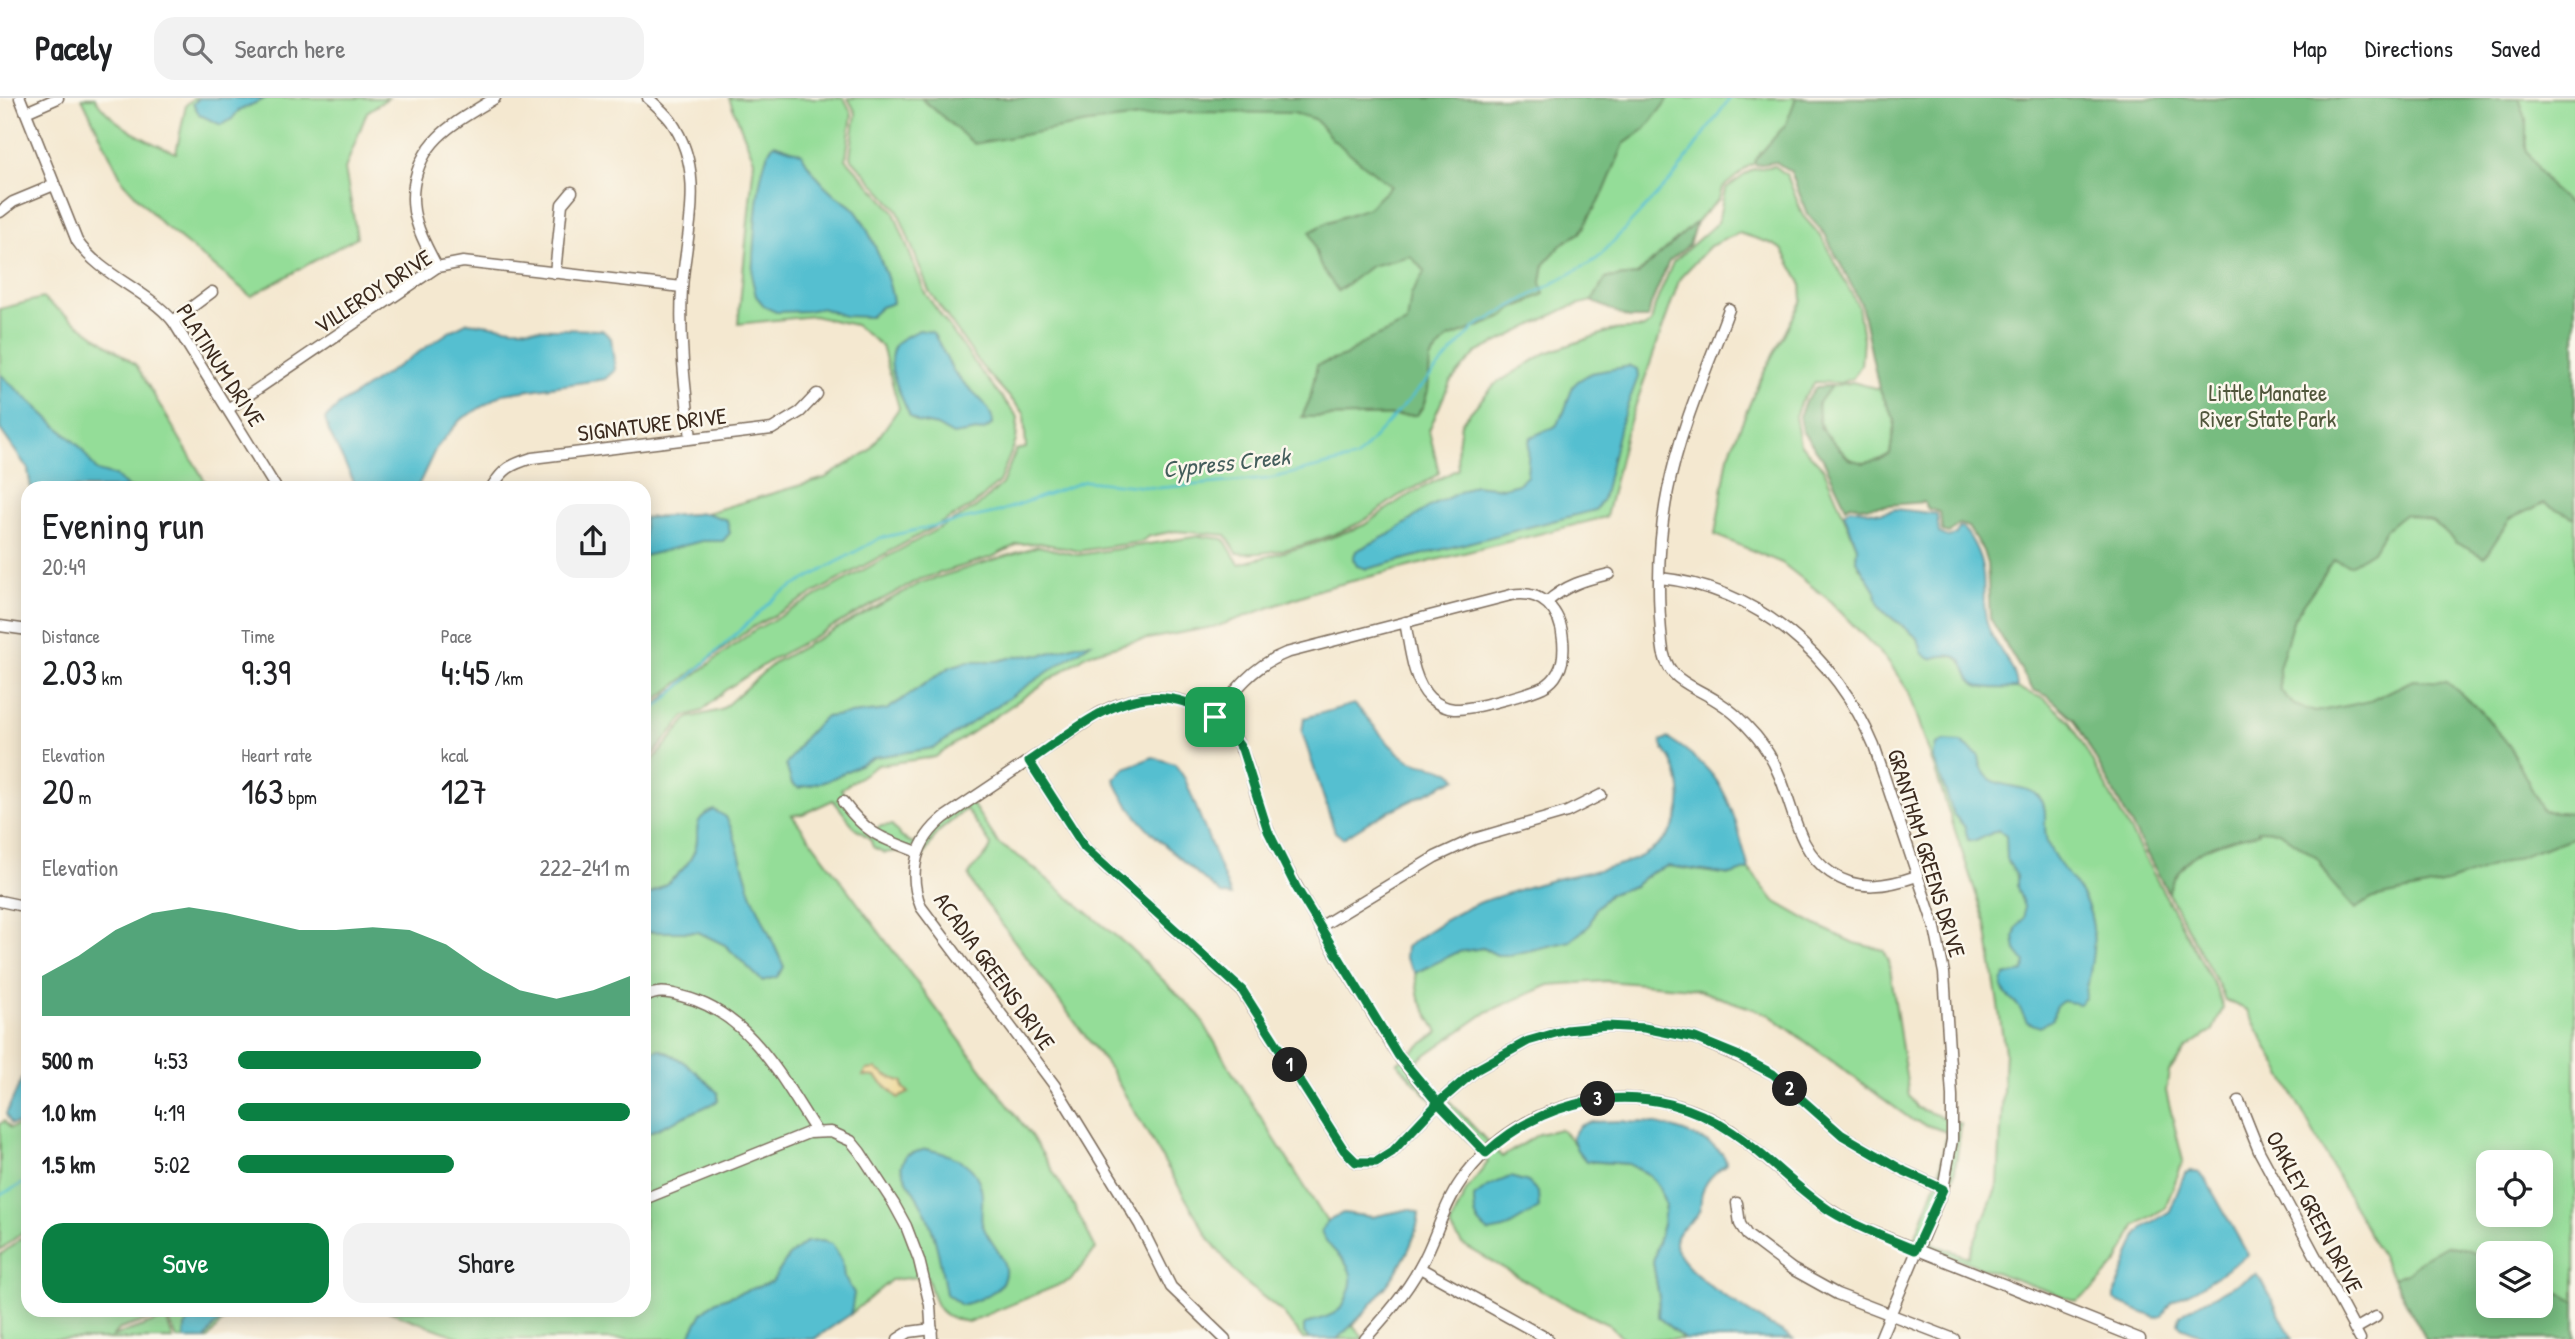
<!DOCTYPE html>
<html lang="en">
<head>
<meta charset="utf-8">
<style>
	:root { --surface:#fff; --page:#f2f2f2; --text:#202124; --muted:#757577; --line:#e0e0e0; --accent:#0b8043 }
	body { margin:0; font-family:"Patrick Hand",sans-serif; background:var(--page); color:var(--text); height:100vh; display:flex; flex-direction:column; font-size:26px; white-space:nowrap }
	* { box-sizing:border-box; margin:0 }
	p { font-size:23px; color:var(--muted) }
	.icon { flex:none; width:38px; height:38px; fill:none; stroke:currentColor; stroke-width:2; stroke-linecap:round; stroke-linejoin:round }
	.map { position:relative; flex:1; overflow:hidden }
	.details { position:absolute; left:21px; top:383px; width:630px; height:836px; display:flex; flex-direction:column; background:var(--surface); border-radius:21px; box-shadow:0 4px 18px #0003 }
	.details>* { flex:none }
	.controls { position:absolute; left:2476px; top:1052px; display:grid; gap:14px }
	.controls a { display:grid; place-items:center; width:77px; height:77px; border-radius:14px; background:var(--surface); box-shadow:0 4px 18px #0003; font-size:35px }
	.pin { position:absolute; display:grid; place-items:center; width:60px; height:60px; color:#fff; margin:-30px; border-radius:14px; box-shadow:0 4px 10px #0006 }
	.km { position:absolute; width:35px; height:35px; margin:-18px; border-radius:50%; background:#222; color:#fff; font-size:19px; line-height:35px; text-align:center }
	.round { display:grid; place-items:center; flex:none; width:74px; height:74px; border-radius:21px; background:var(--page) }
	.summary { display:flex; align-items:center; justify-content:space-between; height:119px; padding:0 21px }
	h1 { font-size:38px; font-weight:600; line-height:52px }
	.metrics { display:grid; grid-template-columns:repeat(3,1fr); gap:10px; height:119px; padding:7px 21px }
	.metrics div { display:grid; align-content:center }
	.metrics b { font-size:35px; font-weight:600 }
	.metrics small { font-size:19px; font-weight:400 }
	.metrics p { font-size:19px }
	.chart { height:196px; padding:14px 21px }
	.chart p { display:flex; justify-content:space-between }
	.chart svg { width:100%; height:126px; margin-top:7px; fill:var(--accent); opacity:.7 }
	.action { display:flex; gap:14px; margin-top:auto; padding:14px 21px }
	.action a { flex:1; height:80px; border-radius:21px; background:var(--accent); color:#fff; font-size:28px; font-weight:600; line-height:80px; text-align:center }
	.action a+a { background:var(--page); color:var(--text) }
	ul { padding:0 21px; list-style:none; font-size:23px }
	li { display:grid; grid-template-columns:112px 84px 1fr; align-items:center; height:52px }
	li i { height:18px; border-radius:9px; background:var(--accent) }
	header { display:flex; align-items:center; gap:42px; box-sizing:border-box; height:98px; padding:0 35px; background:var(--surface); border-bottom:2px solid var(--line) }
	header strong { font-size:33px }
	nav { display:flex; gap:38px; margin-inline-start:auto; font-size:24px }
	.search { width:490px; height:63px; background:var(--page); display:flex; align-items:center; gap:18px; box-sizing:border-box; padding:0 24px; border-radius:21px; color:var(--muted); font-size:26px }
	.map>svg:first-child { display:block }
</style>
</head>
<body>
<header>
<strong>Pacely</strong>
<div class="search"><svg class="icon" aria-label="search" viewBox="0 0 24 24"><circle cx="10" cy="10" r="6"/><path d="M15 15l6 6"/></svg>Search here</div>
<nav><a>Map</a><a>Directions</a><a>Saved</a></nav>
</header>
<div class="map">
<svg width="2575" height="1241" viewBox="0 0 2575 1241">
	<rect width="100%" height="100%" fill="#fbf7ec"/>
	<filter id="ink" filterUnits="userSpaceOnUse"><feTurbulence type="fractalNoise" baseFrequency=".0143" numOctaves="2"/><feDisplacementMap in="SourceGraphic" scale="14" xChannelSelector="R" yChannelSelector="G"/><feConvolveMatrix kernelMatrix="1 2 1 2 8 2 1 2 1" color-interpolation-filters="sRGB"/></filter>
	<filter id="wash" filterUnits="userSpaceOnUse"><feTurbulence type="fractalNoise" baseFrequency=".00686" numOctaves="4" result="noise"/><feDisplacementMap in="SourceGraphic" scale="28" xChannelSelector="R" yChannelSelector="G"/><feGaussianBlur stdDeviation="1.57" result="paint"/><feColorMatrix in="noise" values="0 0 0 0 0 0 0 0 0 0 0 0 0 0 0 0 0 1.4 0 .05"/><feComposite in="paint" operator="in"/></filter>
	<g filter="url(#wash)">
		<rect width="100%" height="100%" fill="#f4e8d0"/>
		<g fill="#94dd98" stroke="#68845b" stroke-width="2" fill-rule="evenodd">
			<path d="M82,0h13c16,26 53,44 81,55l10,-48 7,-7h195l-21,14 -22,57 12,68 -106,59 -89,-72 -39,-42z"/>
			<path d="M729,0h115l8,16 -6,45 47,51 32,83 54,76 39,48 -2,24 -17,41 -25,23 -223,123 -107,81v-191l62,-5 119,-35 44,-27 30,-43 -17,-62 -27,-21 -42,-9 -75,8 16,-164z"/>
			<path d="M848,0h73l8,7 -3,-7h1649v1241h-149l-179,-329 -22,-10 -4,-10 -53,-97 6,-18 -393,-724 -32,15 -27,22 -3,11 -42,42 -40,34 -31,3 -14,23 -23,6 -93,46 -26,29 -21,48 10,43c-13,11 -28,16 -42,24 -12,8 -23,18 -36,25 -33,17 -87,35 -124,31l-11,-18 -51,-4 -25,5 -10,6 -61,9 -39,-8 -22,1 -26,13 -74,23 -145,79 -49,32 -22,20 -17,5 -41,49v-52l109,-82 224,-124 25,-23 14,-34 10,-2 -2,-35 -42,-46 -53,-76 -32,-82 -47,-52 6,-44zM1529,204l-17,7 -8,8 -56,21 -18,21 -2,31 -5,16 -6,9 -115,2 8,-18 5,-21zM2488,1064h53v52h-53zM2488,1155h53v53h-53z"/>
			<path d="M1775,68l12,9 16,41 18,20 37,70 5,33 -2,26 -8,13 -13,5 -25,-1 -14,19 -6,15 5,28 24,25 33,78 -1,13 3,7 7,8 10,17 2,10 5,9 35,27 12,20c25,-7 33,-1 42,23l23,7h22l28,11 25,22 148,271 5,16 -10,22 -26,18 -18,24 -3,19 17,70 -18,47 -30,18 -17,36 -25,27 -17,12 -163,-58 26,-68 8,-43 -35,-12 -144,-106 -76,-26 -86,-7 -57,4 -62,27 -70,49 18,25 67,71 37,-23 21,-5c13,9 16,20 26,32l43,3 21,11 10,14 5,15 -2,20 -10,38 6,35 -1,20 26,22h-60l-15,-14 -47,-23 -100,-58 -12,-18 16,-35 22,-29 -91,-99 41,-31 -19,-33 -4,-26 42,-21 26,-4 14,7 92,-29 7,-18 14,-14 24,-8 16,-13 18,-7 62,9 19,-6 25,32 44,25 36,17 30,7 5,11 20,135 8,12 44,16 -6,47 -23,73 36,13 30,-73 7,-132 -19,-128 -77,-232 -21,-31 -60,-62 -46,-36 -67,-28 13,-79 30,-72 44,-84 -1,-17 -19,-34 -12,-6 -31,-10 -29,13 -30,32 -54,155 -20,84 -285,72 -103,37 -87,16 -43,12 -153,103 -57,8 -37,24 20,30 14,12 6,-5 11,-1 9,12 13,7 18,-23 36,-23 31,46 25,16 105,87 70,68 30,52 98,155 16,-9 29,4 38,-8 9,4c-3,42 -39,82 -66,112l11,14h-61l-21,-27 -41,-33 -31,-39 -100,-171 -136,-182 -5,-12c5,-12 20,-18 22,-30l-25,-36 -29,24 -15,25 -24,-7 -13,2 -12,-6 -3,-8 -14,-10 -23,-29 -30,14 -11,1 240,322 42,69 22,43 -25,31 -102,42c-34,-5 -33,-17 -42,-46l-36,4 -40,34 -37,25h-350l-76,-28h256v-540l44,-53 33,-8 54,-48 145,-79 118,-37 40,9 122,-19 24,3 15,25 78,-21 47,-18 36,-25 58,-31 -1,-15 4,-31 33,-38 52,-32 67,-23 31,-2 7,-5 4,-18 18,-43 45,-40 7,-33 28,-20z"/>
			<path d="M42,200l94,67 73,123h-178l-3,-19 -28,-40v-120z"/>
			<path d="M1852,284l27,7 16,31 -5,34c-8,4 -16,10 -26,9 -26,0 -62,-47 -38,-73 5,-6 18,-5 26,-8z"/>
			<path d="M4,1023l6,7 18,-4v104l-28,22v-126z"/>
			<path d="M28,1135v78h212l-13,5 -19,23h-31l-10,-25 -47,15 -9,8 55,-19 7,21h-173v-84z"/>
		</g>
		<g fill="#77bc80" stroke="#59734f" stroke-width="2">
			<path d="M921,0h748l-24,31 -21,15 -20,48 -24,41 -17,10 -19,21 -3,18 3,12 -32,15 -8,8 -56,21 -18,21 -2,31 -5,16 -6,9 -115,2 8,-18 7,-34 28,-9 19,-14 43,-19 4,-29 14,-23 -15,-15 -39,10 -33,25 -18,-26 -10,-33 18,-10 40,-14 23,-22 -59,-47 -17,-20 -22,-6 -108,-1 -97,11 -114,21z"/>
			<path d="M1796,0h723l7,21v30l25,39 24,21v309l-31,-15 -34,16 -25,38 -29,-14 -22,-21 -29,-8 -19,15 -13,22 -23,14 -16,-5 -40,58 -15,50 1,22 14,15 21,7 55,-11 43,-21 34,2 34,29 28,34 34,66 32,2v24l-128,46 -74,15 -18,11 -23,-26 -14,-24 -40,-28 -20,-1 1,3c-40,9 -77,16 -91,60l-94,-174 -26,-23 -15,-6 -43,-72 -3,-54 -4,-13 -15,-24 -9,-3 -10,9 -7,-2 -2,-19 -12,-3 -4,-7 -57,5 -17,-3 -4,3 -23,-48 -21,-28 -3,-15 6,-14 11,-15 15,-1 -13,18 2,23 29,32 15,4 15,-3 11,-6 5,-34 -16,-31 -18,-85 -36,-70 -18,-20 -16,-42 -15,-10 -20,3 -2,-4 32,-37z"/>
			<path d="M1696,124l-7,23 -20,16 -18,43 -3,14h-19l-37,-17 14,-23 31,-3z"/>
			<path d="M2446,1147l21,4 21,12v45h53v-22l34,18v37h-149l-33,-61 16,-6 13,-13z"/>
		</g>
		<path fill="#eeda9e" stroke="#94825e" stroke-width="2" d="M876,971l11,7 16,6v5l6,6 -11,5 -22,-21 -13,-1 4,-6z"/>
		<g fill="#54bfd0" stroke="#487477" stroke-width="2">
			<path d="M199,0h67l-28,13 -6,8 -11,6 -21,-10 -7,-11z"/>
			<path d="M774,46l27,9c8,15 21,31 34,42 6,5 13,8 18,13 15,15 38,74 40,95l-12,4 -11,10 -26,-1 -23,-8 -14,3 -31,1 -11,-5 -9,-11 -4,-17c2,-29 3,-115 22,-135z"/>
			<path d="M468,224l44,6 90,2 9,8 4,32 -10,9 -102,15 -43,26 -24,28 -19,40h-60l-28,-56 -4,-13 13,-13 114,-76z"/>
			<path d="M919,232l13,2c10,13 14,30 25,44 11,13 36,29 36,48l-9,6 -31,5 -16,-9 -19,-4 -8,-5c-7,-19 -30,-57 -12,-75 5,-5 15,-8 21,-12z"/>
			<path d="M1630,268l7,3 1,8 -18,48 -17,74 -8,11 -228,59 -10,-3 -4,-7 3,-8 36,-18 37,-26 45,-22 29,3 15,-4 9,-8 2,-34 2,-5 25,-11 8,-14 9,-26 5,-5 13,-8z"/>
			<path d="M0,276l80,73 17,24 18,5 14,12h-98l-3,-19 -28,-40z"/>
			<path d="M1850,410l30,5 16,-4 41,5 2,19 9,4 7,-2 5,-8c6,3 7,6 11,12 19,32 9,47 15,80 5,27 30,42 31,69 -12,0 -29,2 -40,-3 -18,-8 -3,-40 -47,-26l-8,-6 -4,-15 -35,-27 -5,-9 -2,-10 -20,-32 1,-13 -13,-34z"/>
			<path d="M706,415l21,7 3,13 -7,8h-21l-58,15v-38z"/>
			<path d="M1091,545l-157,105 -59,9 -48,24 -28,7 -7,-4 -6,-19 19,-28 20,-20 61,-7 64,-43 19,-6h29l19,-5 25,-1 37,-11z"/>
			<path d="M1354,606c19,17 31,41 53,55 16,9 36,4 50,19l-85,42 -29,18 -8,-6 -33,-100 2,-14z"/>
			<path d="M1668,640c19,12 40,28 52,48 15,24 21,56 29,83l-18,6 -63,-9 -18,7 -16,13 -24,8 -14,14 -7,18 -19,15 -60,14h-13l-14,-7 -25,4 -43,21 -10,-16 1,-10c21,-16 53,-37 78,-46 24,-8 48,-16 72,-22 45,-11 115,-14 124,-73 2,-16 -2,-33 -9,-47 -4,-6 -9,-10 -10,-18z"/>
			<path d="M1944,643l17,1 18,14c4,41 44,22 61,42 10,12 1,31 8,46 7,18 23,33 33,49 21,33 11,69 4,105l-6,6 -16,-3 -8,6 -2,12 -13,8 -13,-5c-3,-5 -5,-11 -9,-16 -7,-10 -23,-15 -13,-30l18,-4 3,-9 -10,-13 -2,-13 2,-8 8,-11v-11l-7,-20v-11l-10,-16 -1,-24 -8,-6 -22,11 -8,-1 -3,-13 -11,-12 -21,-58 3,-12z"/>
			<path d="M1153,659l22,7 10,15 46,117 -10,-2c-35,-32 -90,-70 -107,-115l11,-11z"/>
			<path d="M714,712l12,7 7,15 18,61 33,74 -7,10 -15,4 -37,-36 -27,-13h-54v-35c20,-10 41,-24 50,-45 9,-19 -7,-31 20,-42z"/>
			<path d="M659,951c24,9 41,26 59,44v8l-74,34v-81z"/>
			<path d="M28,967v55l-4,3 -13,1 -5,-10z"/>
			<path d="M1623,1023c9,3 18,0 28,2 18,3 76,20 75,41 -12,9 -23,18 -25,34 0,5 0,11 -3,15 -6,11 -22,15 -23,29 -3,29 94,82 118,97h-109l-26,-22 1,-20 -6,-35 10,-38 2,-20 -5,-15 -10,-14 -21,-11 -43,-3 -9,-11 -5,-13 7,-11 11,-4z"/>
			<path d="M926,1051c29,6 54,15 56,47 1,9 -2,19 0,27 4,14 16,25 21,38 11,27 -22,39 -42,44l-15,-11c-5,-27 -9,-55 -20,-80 -7,-17 -20,-30 -25,-48l5,-11z"/>
			<path d="M2190,1073l9,2 7,7 42,75 -51,34 -26,13 -9,14 -6,2 -37,-15 -4,-4v-7l22,-57 6,-7 27,-17 15,-38z"/>
			<path d="M1510,1079l18,5 10,10 1,16 -35,21 -15,3c-14,-10 -15,-18 -15,-35l14,-11z"/>
			<path d="M1410,1111l9,4c-4,46 -49,97 -82,126h-28l-5,-6v-7c12,-8 29,-8 39,-20 2,-3 3,-6 4,-10 16,-34 -17,-39 -26,-65l6,-9 16,-9 29,4z"/>
			<path d="M822,1143l10,3 10,16 2,17 10,16 -3,21 -37,25h-126l14,-26 14,-12 56,-19 17,-26 17,-14z"/>
			<path d="M2256,1176l8,10 28,55h-81l-30,-12 -3,-4 2,-7 7,-6z"/>
			<path d="M195,1213h40l-21,15 -9,13h-21l1,-12z"/>
		</g>
		<g fill="none" stroke-linecap="round" stroke-linejoin="round">
			<g stroke="#54bfd0" stroke-width="2.5">
				<path d="M644,621l134,-124 102,-57 118,-26 87,-31 73,7 110,-9 88,-21 120,-132 121,-67 78,-84 55,-77"/>
				<path d="M0,1097l28,-14"/>
			</g>
		</g>
	</g>
	<g filter="url(#ink)">
		<g fill="none" stroke-linecap="round" stroke-linejoin="round">
			<defs>
				<g id="street">
					<path d="M20,0l57,143c24,35 69,48 96,80l103,167"/>
					<path d="M648,0c8,7 17,15 23,23 36,52 15,111 11,167 -3,51 3,100 9,150"/>
					<path d="M26,14l32,-14"/>
					<path d="M0,114l13,-10 41,-17"/>
					<path d="M437,169c-7,-14 -16,-29 -20,-44 -4,-12 -5,-25 -3,-38 8,-48 43,-63 81,-87"/>
					<path d="M555,175l7,-69 10,-12"/>
					<path d="M1729,211c-22,60 -49,119 -61,181 -10,49 -11,103 -6,153 3,38 27,40 55,58 15,9 27,21 39,35 10,12 18,26 24,41 14,34 18,74 51,96 27,19 57,13 86,3"/>
					<path d="M173,223l39,-29"/>
					<path d="M228,311l209,-142 26,-5 219,25"/>
					<path d="M491,390c13,-20 19,-23 41,-30l240,-29 28,-17 17,-18"/>
					<path d="M1660,480c97,10 177,79 214,168l61,182 9,45 8,123v44l-9,49 -63,150"/>
					<path d="M1547,504c19,-17 37,-22 62,-28"/>
					<path d="M0,528l28,4"/>
					<path d="M1215,619c20,-27 38,-51 71,-64l225,-58c31,-6 50,16 52,45 1,11 1,22 -5,32 -3,6 -9,12 -15,15 -15,7 -72,23 -89,22 -9,-1 -17,-5 -24,-11 -18,-18 -20,-52 -25,-76"/>
					<path d="M1029,663l56,87 157,143 102,159 12,12h20l16,-10 46,-49 38,-33 52,-29 38,-11 41,-4 37,2 51,10 44,19 34,17 69,61 62,36 39,18"/>
					<path d="M843,704c25,33 38,36 75,50"/>
					<path d="M0,803l28,6"/>
					<path d="M1320,829l115,-70 39,-18 93,-27 34,-17"/>
					<path d="M644,900c12,-8 24,-6 37,-2 68,16 100,81 135,135"/>
					<path d="M2239,1003l20,50 101,188"/>
					<path d="M644,1101l164,-66 23,-1 20,9 9,11 34,52 12,22 13,34 11,45 2,34"/>
					<path d="M1737,1105l3,21 7,11 45,34 45,25 117,45"/>
					<path d="M1420,1170l128,71"/>
					<path d="M2355,1231l21,-12"/>
					<path d="M898,1241l11,-7 23,-3"/>
					<path d="M1225,1241l-54,-52 -31,-62 -85,-139 -134,-179c-14,-35 -5,-67 24,-90l153,-103c41,-23 86,-24 123,8 26,23 29,55 39,86 5,18 14,36 23,53 23,44 49,87 75,129 14,22 27,47 42,68 26,34 56,64 86,95"/>
					<path d="M1365,1241c20,-22 41,-46 55,-72 16,-27 22,-59 41,-86 60,-86 182,-109 269,-51 25,17 46,39 70,58 18,15 37,27 58,38l282,113"/>
				</g>
			</defs>
			<use href="#street" stroke="#7c6c5c" stroke-width="13"/>
			<use href="#street" stroke="#fff" stroke-width="10"/>
		</g>
	</g>
	<g fill="none" stroke-linecap="round" stroke-linejoin="round" filter="url(#ink)">
		<defs>
			<path id="route" d="M1215,619c-73,-49 -127,4 -186,44l56,87 157,142 102,160 12,12h20l16,-10 46,-49 38,-33 52,-29 38,-11 41,-4 37,2 51,10 44,18 34,18 69,61 62,36 39,18 -28,61c-28,-12 -57,-22 -83,-38 -36,-23 -64,-56 -100,-80 -77,-53 -178,-42 -246,21l-48,-50 -40,-48 -102,-168 -28,-56 -26,-82 -15,-21 -12,-11"/>
		</defs>
		<use href="#route" stroke="#fff" stroke-width="14"/>
		<use href="#route" stroke="#0b8043" stroke-width="9"/>
	</g>
	<g text-anchor="middle" dominant-baseline="central" stroke-width="5" stroke-linejoin="round" paint-order="stroke">
		<g font-size="23" fill="#3b2a1e" stroke="#fbf7ec">
			<text transform="translate(373 193) rotate(-33)">VILLEROY DRIVE</text>
			<text transform="translate(221 267) rotate(57)">PLATINUM DRIVE</text>
			<text transform="translate(652 326) rotate(-7)">SIGNATURE DRIVE</text>
			<text transform="translate(1927 755) rotate(73)">GRANTHAM GREENS DRIVE</text>
			<text transform="translate(995 873) rotate(54)">ACADIA GREENS DRIVE</text>
			<text transform="translate(2315 1114) rotate(62)">OAKLEY GREEN DRIVE</text>
		</g>
		<g font-size="23" fill="#51573c" stroke="#fbf7ec">
			<text x="2268" y="294">Little Manatee<tspan x="2268" dy="26">River State Park</tspan></text>
		</g>
		<g font-size="24" font-style="italic" fill="#445e5c" stroke="#fbf7ec">
			<text transform="translate(1226 364) rotate(-6)">Cypress Creek</text>
		</g>
	</g>
</svg>
<div class="controls">
<a><svg class="icon" aria-label="locate" viewBox="0 0 24 24"><circle cx="12" cy="12" r="6"/><path d="M12 2v4M12 18v4M2 12h4M18 12h4"/></svg></a>
<a><svg class="icon" aria-label="layers" viewBox="0 0 24 24"><path d="M12 4l9 5-9 5-9-5zM3 14l9 5 9-5"/></svg></a>
</div>
<div class="pin" style="left:1215px;top:619px;background:#1e9e55"><svg class="icon" aria-label="arrive" viewBox="0 0 24 24"><path d="M6 21V4h12l-3 4 3 4H6"/></svg></div>
<b class="km" style="left:1290px;top:967px">1</b>
<b class="km" style="left:1790px;top:991px">2</b>
<b class="km" style="left:1598px;top:1001px">3</b>
<section class="details">
<div class="summary"><div><h1>Evening run</h1><p>20:49</p></div><a class="round"><svg class="icon" aria-label="share" viewBox="0 0 24 24"><path d="M12 15V3M7 8l5-5 5 5M5 13v7h14v-7"/></svg></a></div>
<div class="metrics">
<div><p>Distance</p><b>2.03<small> km</small></b></div>
<div><p>Time</p><b>9:39</b></div>
<div><p>Pace</p><b>4:45<small> /km</small></b></div>
</div>
<div class="metrics">
<div><p>Elevation</p><b>20<small> m</small></b></div>
<div><p>Heart rate</p><b>163<small> bpm</small></b></div>
<div><p>kcal</p><b>127</b></div>
</div>
<div class="chart"><p><span>Elevation</span>222–241 m</p>
<svg viewBox="0 0 160 44" preserveAspectRatio="none"><path d="M0 44V30L10 23L20 14L30 8L40 6L50 8L60 11L70 14L80 14L90 13L100 14L110 19L120 28L130 35L140 38L150 35L160 30V44z"/></svg>
</div>
<ul>
<li><b>500 m</b>4:53<i style="width:62%"></i></li>
<li><b>1.0 km</b>4:19<i style="width:100%"></i></li>
<li><b>1.5 km</b>5:02<i style="width:55%"></i></li>
</ul>
<div class="action"><a>Save</a><a>Share</a></div>
</section>
</div>
</body>
</html>
